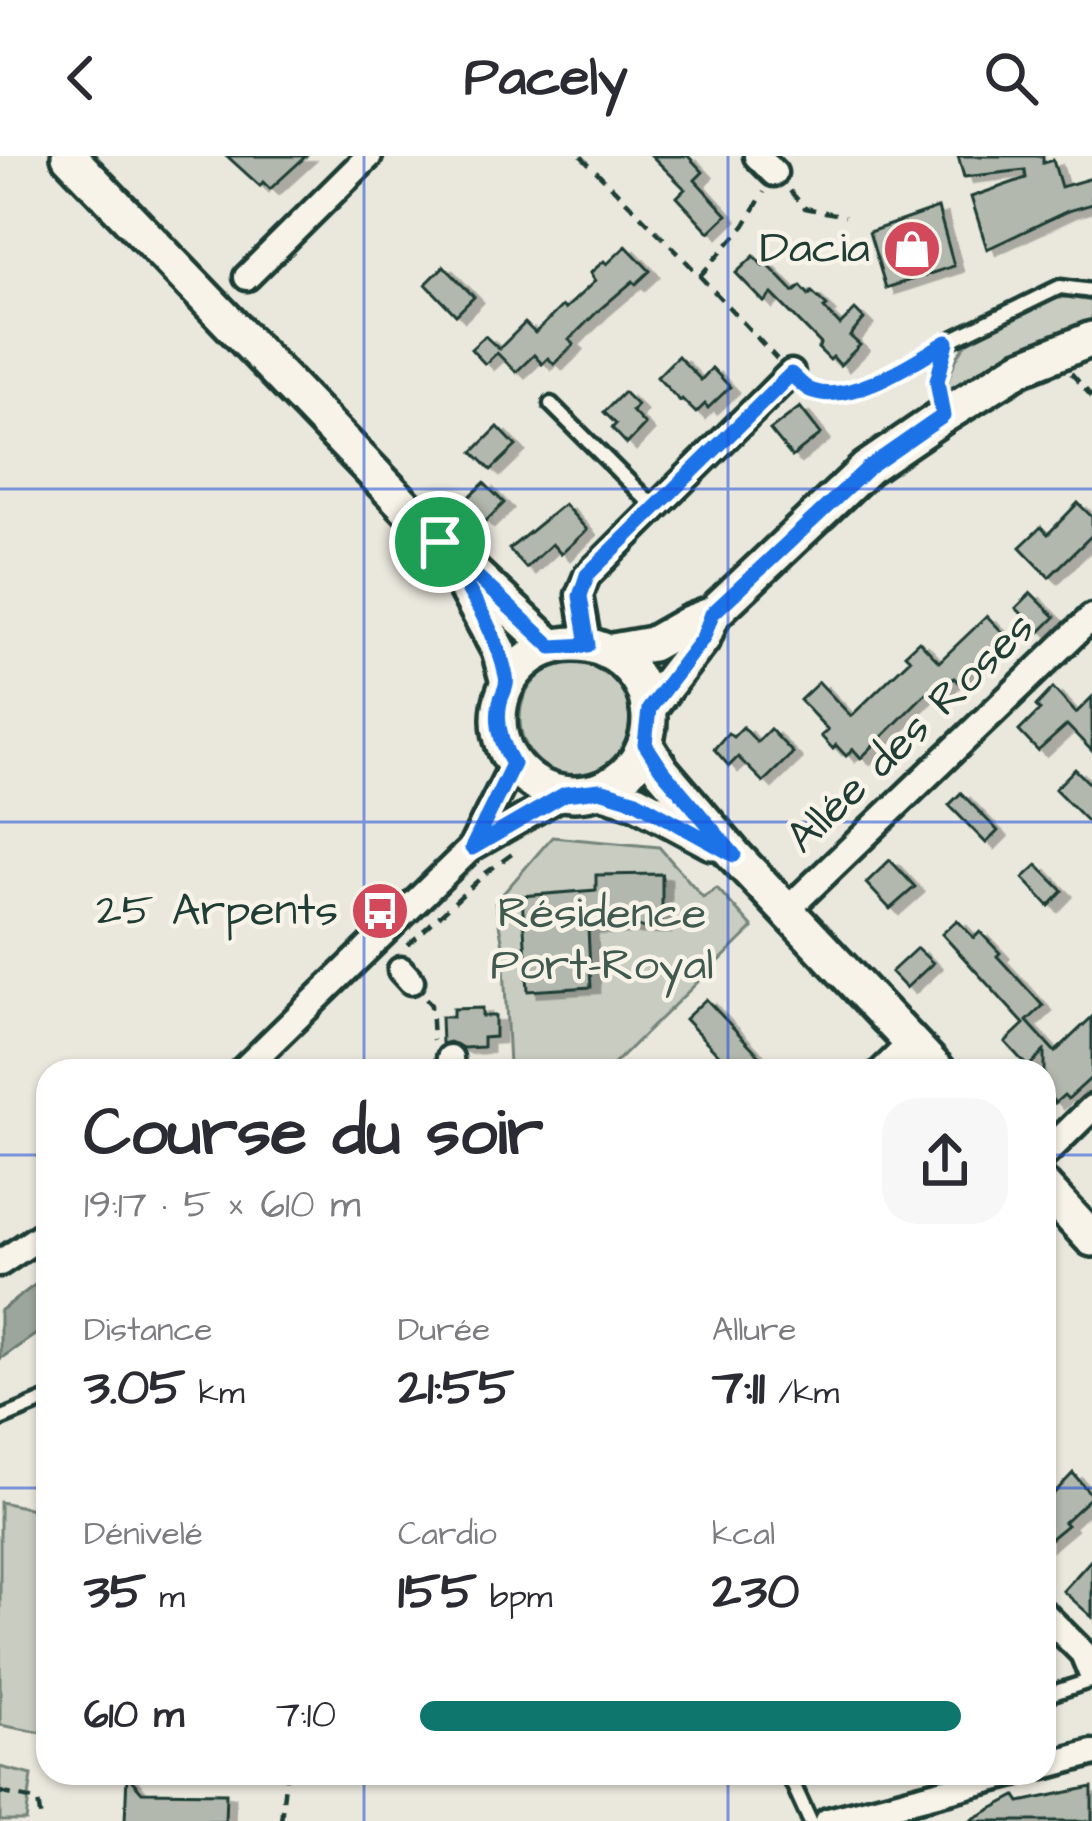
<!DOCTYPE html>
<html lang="fr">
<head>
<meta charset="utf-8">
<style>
	:root { --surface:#fff; --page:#f7f7f7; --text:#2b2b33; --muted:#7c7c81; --accent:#0f766e }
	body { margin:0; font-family:"Architects Daughter",sans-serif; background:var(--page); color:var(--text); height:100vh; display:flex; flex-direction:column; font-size:45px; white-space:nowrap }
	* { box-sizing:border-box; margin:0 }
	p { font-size:39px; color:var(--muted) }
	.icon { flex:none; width:66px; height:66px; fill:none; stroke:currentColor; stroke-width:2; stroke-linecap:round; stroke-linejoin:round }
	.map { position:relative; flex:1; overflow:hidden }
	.side { position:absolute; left:36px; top:903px; width:1020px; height:726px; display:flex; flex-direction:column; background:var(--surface); border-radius:36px; box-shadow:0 3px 9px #0004 }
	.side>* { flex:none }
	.pin { position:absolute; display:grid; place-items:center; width:102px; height:102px; color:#fff; margin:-51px; border:6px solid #fff; border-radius:50%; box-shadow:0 3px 12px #0007 }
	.round { display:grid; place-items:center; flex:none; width:126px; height:126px; border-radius:36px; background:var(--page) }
	.headline { display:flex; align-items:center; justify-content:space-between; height:204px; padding:0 48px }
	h1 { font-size:66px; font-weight:800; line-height:90px }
	.stats { display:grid; grid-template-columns:repeat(3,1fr); gap:18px; height:204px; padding:12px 48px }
	.stats div { display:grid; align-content:center }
	.stats b { font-size:51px; font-weight:800 }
	.stats small { font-size:33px; font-weight:400 }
	.stats p { font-size:33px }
	ul { padding:0 48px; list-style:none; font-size:39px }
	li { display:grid; grid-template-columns:192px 144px 1fr; align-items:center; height:90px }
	li i { height:30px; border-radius:15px; background:var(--accent) }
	header { display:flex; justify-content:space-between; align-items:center; height:156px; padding:0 48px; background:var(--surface); font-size:54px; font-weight:800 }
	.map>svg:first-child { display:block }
</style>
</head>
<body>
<header><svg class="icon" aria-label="back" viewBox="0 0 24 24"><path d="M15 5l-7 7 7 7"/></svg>Pacely<svg class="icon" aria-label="search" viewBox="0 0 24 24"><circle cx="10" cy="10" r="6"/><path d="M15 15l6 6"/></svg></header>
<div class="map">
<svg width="1092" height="1665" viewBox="0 0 1092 1665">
	<defs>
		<filter id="shadow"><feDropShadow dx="9" dy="5.5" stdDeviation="0" flood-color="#0004"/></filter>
	</defs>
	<rect width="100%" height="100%" fill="#eae8dd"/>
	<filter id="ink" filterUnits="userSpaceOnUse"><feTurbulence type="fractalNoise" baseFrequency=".00833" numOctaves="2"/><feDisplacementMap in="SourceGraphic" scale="24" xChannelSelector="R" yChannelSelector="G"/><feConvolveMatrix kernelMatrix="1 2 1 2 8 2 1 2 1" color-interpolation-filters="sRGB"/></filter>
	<g filter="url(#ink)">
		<g fill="#c8ccc1" stroke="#74847a" stroke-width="3">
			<path d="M1066,141l26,4v22l-148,77c3,-19 8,-38 20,-53 21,-24 71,-46 102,-50z"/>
			<circle cx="577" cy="563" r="57"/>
			<path d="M552,681l107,10 44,50 14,-9 36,40 -146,143 -15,-5 -83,-1 -6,-120 -8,-42z"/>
			<path d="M0,1346l48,10v222l-48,-9z"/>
			<path d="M0,1611l32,8 -6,46h-26z"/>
		</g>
		<path fill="#9ca69c" stroke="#6a7c72" stroke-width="3" d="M48,1119v51l-48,33v-48z"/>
		<g fill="#b2b8ae" stroke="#1f3d34" stroke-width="3" filter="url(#shadow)">
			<path d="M227,0h79l-36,33 -7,-7 -3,4z"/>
			<path d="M652,0h36l15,16 -8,8 32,35 -18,17 -32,-35 8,-8z"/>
			<path d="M958,0h85v7l10,-3 8,27 31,-9v26l-24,7 -81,38 -16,-52 55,-19 -1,-8 -61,7z"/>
			<path d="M938,52l16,58 -68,22 -17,-56z"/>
			<path d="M626,90l24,25 -14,13 -3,-3 -34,29 -30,30 5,4 -20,20 -6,-6 -6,6 -8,-9 -18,17 -19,-19 -12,11 -14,-15 14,-13 14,13 26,-26 10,10 27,-27 3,3 30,-28 -5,-8 14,-12 3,3z"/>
			<path d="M754,100l9,10 3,-3 28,29 7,-6 8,9 3,-3 15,14 -3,2 16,17 15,-15 9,9 -14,17 10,9 -20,20 -7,-8 -3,3 -12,-12 3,-4 -49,-50 -8,8 -28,-29z"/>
			<path d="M444,110l30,31 -18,18 -30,-31z"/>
			<path d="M678,200l23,24 11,-12 18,19 -22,21 -3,-4 -9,9 -14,-14 -2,2 -23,-24z"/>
			<path d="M624,236l13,13 -5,6 13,14 -18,19 -15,-16 4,-4 -12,-12z"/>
			<path d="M800,251l21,27 -29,23 -22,-27z"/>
			<path d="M498,271l18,19 -25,24 -18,-18z"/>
			<path d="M484,327l20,20 -19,19 -21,-20z"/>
			<path d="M1078,347l14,14v18l-43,42 -29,-30 21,-20 7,7z"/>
			<path d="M564,348l23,26 -26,24 -9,-10 -26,24 -17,-19z"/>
			<path d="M1031,437l24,24 -15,15 -24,-24z"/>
			<path d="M987,460l20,21 -48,46 -5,-5 -18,17 -6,-6 -69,69 -8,-9 -7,7 -10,-11 -3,4 -12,-13 7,-6 -28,-30 19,-18 32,34 59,-57 -5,-5 14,-13 20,21z"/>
			<path d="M1053,532l23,25 16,-16v54l-25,-26 -29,26 -19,-20 21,-21 -4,-4z"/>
			<path d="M743,571l14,15 13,-13 23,24 -30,29 -25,-25 -9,9 -15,-17 14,-16 5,4z"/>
			<path d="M1075,613l17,17v40l-37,-37z"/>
			<path d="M961,637l37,38 -12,12 -37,-38z"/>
			<path d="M890,704l25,27 -25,22 -24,-26z"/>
			<path d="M1037,709l26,26 -14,15 -26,-28z"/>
			<path d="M662,718v53l-74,1 3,59 -63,4 -6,-95 74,-6v-15z"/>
			<path d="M957,764l17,18 6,-6 20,21 -3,3 46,50 -16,15 28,31 37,-35v60l-24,22 -4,-4 -9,8 -11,-13v-39l-16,16 -23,-25 19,-18 -82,-90z"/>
			<path d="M917,792l16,15 -27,25 -15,-16z"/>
			<path d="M706,843l68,72h-40l-49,-52z"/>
			<path d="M482,852v8h13v21l-12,1v9l-20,1 -13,-6 -8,2 -1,-27h12v-8z"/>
			<path d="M1073,1317l19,23 -28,26 3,3 -23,19v-40z"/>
			<path d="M1092,1403v58l-29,-26z"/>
			<path d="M127,1619l15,17 84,1 -1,28h-97l-3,-1z"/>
			<path d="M1092,1631v34h-123l47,-25 4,6z"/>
		</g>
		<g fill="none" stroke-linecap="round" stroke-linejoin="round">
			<defs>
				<g id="lane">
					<path d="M551,248l104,104"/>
					<path d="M942,253l-5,-28 10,-39 113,-55 32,4"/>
					<path d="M0,1263l48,-20"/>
					<path d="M1044,1540l48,-16"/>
					<path d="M788,1617l22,48"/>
				</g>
				<g id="street">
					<path d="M757,0l17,17"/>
					<path d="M247,121l122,-121"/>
					<path d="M588,489l-9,-50 8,-19 204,-203"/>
					<path d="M471,692l42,-84"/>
					<path d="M787,754l305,-293"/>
					<path d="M401,814l10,11"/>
					<path d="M450,902l1,13"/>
					<path d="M242,915l229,-223 94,-54"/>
					<path d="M882,915l30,-29"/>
					<path d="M1044,999l48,-47"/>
					<path d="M0,1107l48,-32"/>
					<path d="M1044,1458l39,39 9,22"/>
					<path d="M1044,1610l48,-13"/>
					<path d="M828,1665l187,-48"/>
				</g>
				<g id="secondary">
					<path d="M69,0l371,386 112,105"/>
					<path d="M456,414l43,80 9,33"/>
					<circle cx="574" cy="563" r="75"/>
					<path d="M607,496l45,-8 37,-21 24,-9 154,-146 76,-52 77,-48 72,-29"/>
					<path d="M648,553l55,-71 10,-24"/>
					<path d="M645,588l17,27 72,84 204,216"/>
					<path d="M600,634l36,11 76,41"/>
					<path d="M1044,1031l48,52"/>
				</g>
			</defs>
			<use href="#lane" stroke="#1f3d34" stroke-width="21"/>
			<use href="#street" stroke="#1f3d34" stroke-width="33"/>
			<use href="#secondary" stroke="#1f3d34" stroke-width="42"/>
			<g stroke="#1f3d34" stroke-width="4.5" stroke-dasharray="12 9" stroke-linecap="butt">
				<path d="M581,0l102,102 94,101"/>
				<path d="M790,35l15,17 40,8"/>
				<path d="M700,120l45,-51 19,-33"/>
				<path d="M1071,217l21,24"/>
				<path d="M807,232c40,19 88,-15 122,-35"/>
				<path d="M408,789l79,-73 25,-18"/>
				<path d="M426,843l5,6 2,35"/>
				<path d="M0,1636l38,9 3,20"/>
				<path d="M281,1665l5,-48"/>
			</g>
			<use href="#lane" stroke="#f7f3e8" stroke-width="12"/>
			<use href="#street" stroke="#f7f3e8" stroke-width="24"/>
			<use href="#secondary" stroke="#f7f3e8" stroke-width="33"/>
		</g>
	</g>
	<g fill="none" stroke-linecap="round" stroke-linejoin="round" filter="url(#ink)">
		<defs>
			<path id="route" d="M947,186l-10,39 6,35 -75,52 -156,146 -9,24 -54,71 -4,35 17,26 72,85 -98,-54 -36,-11 -35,4 -93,54 41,-84c-11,-19 -18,-40 -13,-62 3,-11 8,-15 6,-26 -10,-48 -42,-92 -66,-134l112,105 36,-2 -8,-49 7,-21 204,-201c6,5 14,15 22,17 38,14 102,-30 134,-49z"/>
		</defs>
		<use href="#route" stroke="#fff" stroke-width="24"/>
		<use href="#route" stroke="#1a73e8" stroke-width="15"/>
	</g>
	<path fill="none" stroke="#1d4ed8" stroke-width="3" stroke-opacity="0.55" d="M364,0v915M728,0v915M0,333h1092M0,666h1092M0,999h48M1044,999h48M0,1332h48M1044,1332h48M364,1617v48M728,1617v48"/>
	<defs>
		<symbol id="shop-disc" viewBox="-11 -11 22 22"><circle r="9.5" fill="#d1495b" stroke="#f7f3e8"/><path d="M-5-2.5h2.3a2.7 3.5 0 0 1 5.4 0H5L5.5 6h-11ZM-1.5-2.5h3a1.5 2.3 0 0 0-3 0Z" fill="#fff"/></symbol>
		<symbol id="bus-disc" viewBox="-11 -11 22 22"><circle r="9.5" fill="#d1495b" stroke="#f7f3e8"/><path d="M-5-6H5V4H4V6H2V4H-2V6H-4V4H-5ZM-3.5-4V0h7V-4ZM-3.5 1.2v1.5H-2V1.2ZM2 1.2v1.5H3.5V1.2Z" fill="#fff"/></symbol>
	</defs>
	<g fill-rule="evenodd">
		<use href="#shop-disc" x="879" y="60" width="66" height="66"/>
		<use href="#bus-disc" x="347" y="722" width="66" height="66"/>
	</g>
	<g text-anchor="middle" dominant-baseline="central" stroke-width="9" stroke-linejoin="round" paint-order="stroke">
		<g font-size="45" fill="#1f3d34" stroke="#f7f3e8" text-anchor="end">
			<text x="870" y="93">Dacia</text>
			<text x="338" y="755">25 Arpents</text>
		</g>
		<g font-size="45" fill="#1f3d34" stroke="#f7f3e8">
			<text transform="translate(911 577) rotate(-44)">Allée des Roses</text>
		</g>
		<g font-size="45" fill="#415a50" stroke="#f7f3e8">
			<text x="602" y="758">Résidence<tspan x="602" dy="52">Port-Royal</tspan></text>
		</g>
	</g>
</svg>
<div class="pin" style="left:440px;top:386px;background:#1e9e55"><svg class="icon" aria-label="arrive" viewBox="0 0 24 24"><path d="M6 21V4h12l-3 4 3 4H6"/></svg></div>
<section class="side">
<div class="headline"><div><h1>Course du soir</h1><p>19:17 · 5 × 610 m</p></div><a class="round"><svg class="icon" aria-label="share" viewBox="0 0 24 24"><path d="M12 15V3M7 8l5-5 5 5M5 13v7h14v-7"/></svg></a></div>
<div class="stats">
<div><p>Distance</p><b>3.05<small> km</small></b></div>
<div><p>Durée</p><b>21:55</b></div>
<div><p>Allure</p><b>7:11<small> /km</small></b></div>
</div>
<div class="stats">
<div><p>Dénivelé</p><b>35<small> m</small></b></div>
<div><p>Cardio</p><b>155<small> bpm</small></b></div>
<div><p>kcal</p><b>230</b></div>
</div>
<ul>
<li><b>610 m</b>7:10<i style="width:92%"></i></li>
</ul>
</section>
</div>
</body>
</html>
